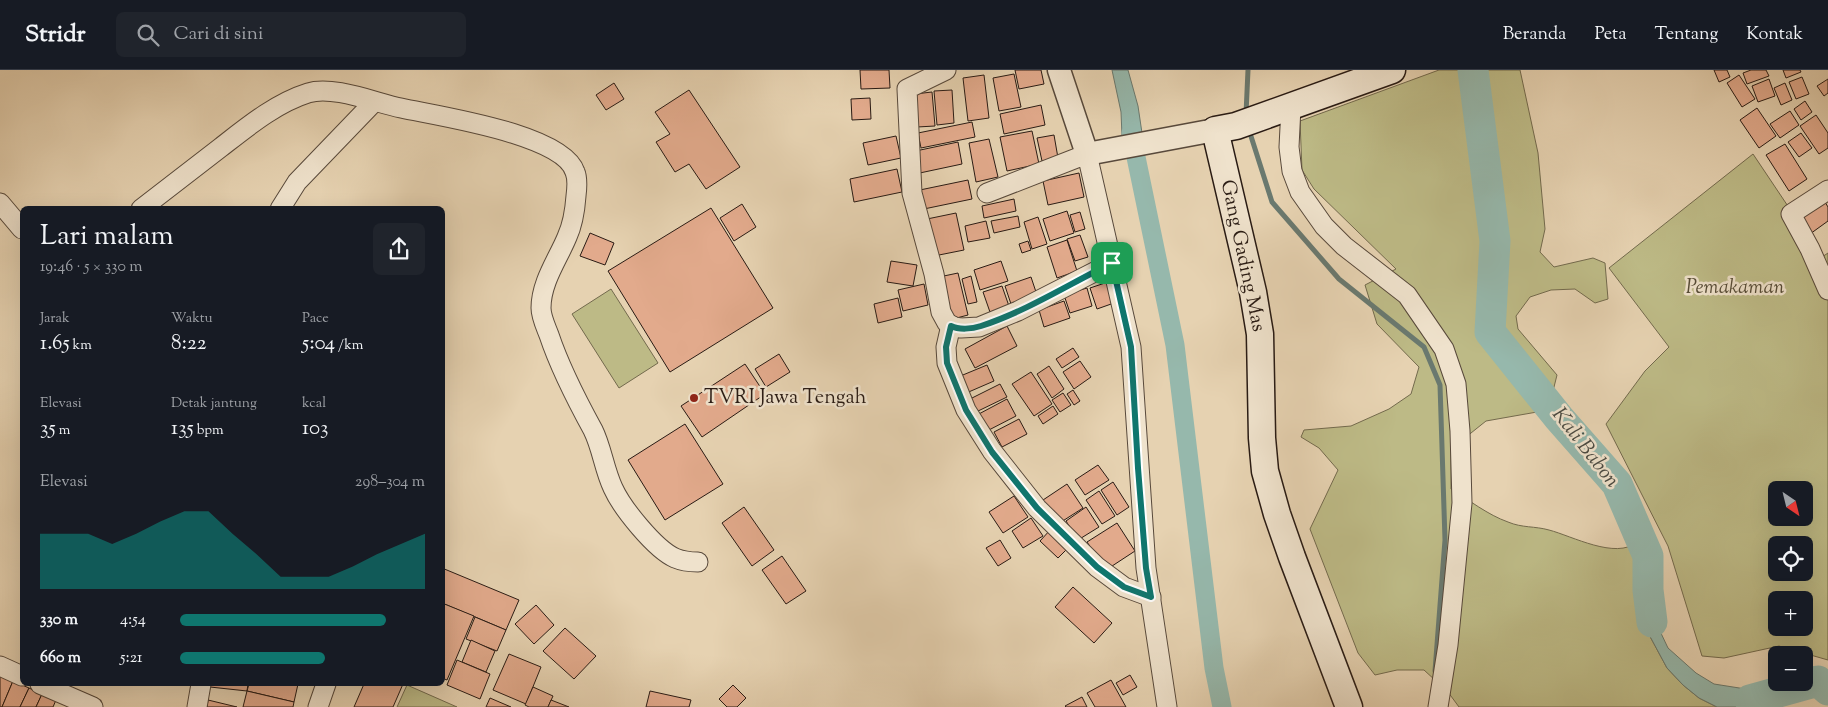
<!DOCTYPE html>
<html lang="id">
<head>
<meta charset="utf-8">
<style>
	:root { --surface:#171b24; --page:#20242c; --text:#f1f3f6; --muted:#9ea1a6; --line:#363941; --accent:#0f766e }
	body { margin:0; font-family:"Sorts Mill Goudy",serif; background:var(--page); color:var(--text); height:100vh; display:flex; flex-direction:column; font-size:19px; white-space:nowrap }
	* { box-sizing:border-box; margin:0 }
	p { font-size:16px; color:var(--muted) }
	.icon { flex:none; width:28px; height:28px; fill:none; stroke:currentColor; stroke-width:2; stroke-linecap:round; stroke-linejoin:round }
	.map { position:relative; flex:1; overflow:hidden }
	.panel { position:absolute; left:20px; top:136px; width:425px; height:480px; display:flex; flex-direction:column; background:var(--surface); border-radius:8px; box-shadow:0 5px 20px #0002 }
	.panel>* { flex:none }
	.needle { width:32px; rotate:145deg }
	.buttons { position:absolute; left:1768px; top:411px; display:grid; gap:10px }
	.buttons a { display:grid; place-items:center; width:45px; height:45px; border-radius:8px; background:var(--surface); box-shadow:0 5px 20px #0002; font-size:25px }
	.pin { position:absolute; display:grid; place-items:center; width:42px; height:42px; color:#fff; margin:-21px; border-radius:10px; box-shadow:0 2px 8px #0006 }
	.round { display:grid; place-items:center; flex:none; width:52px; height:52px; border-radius:8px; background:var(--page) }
	.overview { display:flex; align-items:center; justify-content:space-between; height:85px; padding:0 20px }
	h1 { font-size:28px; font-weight:600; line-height:38px }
	.stats { display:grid; grid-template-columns:repeat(3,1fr); gap:8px; height:85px; padding:5px 20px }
	.stats div { display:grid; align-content:center }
	.stats b { font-size:21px; font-weight:600 }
	.stats small { font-size:14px; font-weight:400 }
	.stats p { font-size:14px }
	.chart { height:140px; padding:10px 20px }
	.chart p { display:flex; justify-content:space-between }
	.chart svg { width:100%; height:90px; margin-top:5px; fill:var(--accent); opacity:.7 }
	ul { padding:0 20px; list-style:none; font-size:16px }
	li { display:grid; grid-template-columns:80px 60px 1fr; align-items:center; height:38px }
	li i { height:12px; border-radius:6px; background:var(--accent) }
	header { display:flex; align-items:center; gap:30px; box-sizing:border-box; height:70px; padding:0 25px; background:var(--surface); border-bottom:1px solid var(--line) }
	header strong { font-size:24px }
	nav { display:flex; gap:28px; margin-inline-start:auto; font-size:18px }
	.search { width:350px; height:45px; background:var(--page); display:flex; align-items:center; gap:12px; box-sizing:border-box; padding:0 18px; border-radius:8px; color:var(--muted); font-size:19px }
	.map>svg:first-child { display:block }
</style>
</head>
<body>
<header>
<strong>Stridr</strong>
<div class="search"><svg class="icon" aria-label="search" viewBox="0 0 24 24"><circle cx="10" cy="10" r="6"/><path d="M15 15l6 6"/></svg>Cari di sini</div>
<nav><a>Beranda</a><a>Peta</a><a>Tentang</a><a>Kontak</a></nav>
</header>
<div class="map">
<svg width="1828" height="637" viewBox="0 0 1828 637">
	<rect width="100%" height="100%" fill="#e6d2b1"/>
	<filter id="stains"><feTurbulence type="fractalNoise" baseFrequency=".004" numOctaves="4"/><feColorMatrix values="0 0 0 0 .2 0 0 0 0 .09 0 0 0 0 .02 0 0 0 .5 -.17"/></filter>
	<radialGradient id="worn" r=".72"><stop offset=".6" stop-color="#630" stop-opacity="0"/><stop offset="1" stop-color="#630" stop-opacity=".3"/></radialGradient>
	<g fill="#bdba86" stroke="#736a4d" fill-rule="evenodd">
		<path d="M1439,0h81l18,83 7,76 -5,23 14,15 39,-9 12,5 3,36 -13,4 -20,-14 -24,1 -21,7 -14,19 2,13 39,46 -4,16 -16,21 -51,9 -35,28v40c18,11 37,26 57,33 14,6 27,4 41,8 23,6 67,30 88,12l7,14 -1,27 3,46 21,39 16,17 16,13 18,9h-258l-11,-15 -24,-22h-27l-22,5 -17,-22 -48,-124 28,-59 -19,-22 -18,-11 3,-7 47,-4 38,-17 22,-15 8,-27 -42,-43 -12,-39 31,-16 -82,-80 -12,-19 -2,-49z"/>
		<path d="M1753,84l69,103 6,-4v407l-49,-14 -55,12 -22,-2 -34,-110 -62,-122 39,-53 24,-24 -60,-79zM1776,420h28v28h-28zM1776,475h28v27h-28zM1776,530h28v28h-28z"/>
		<path d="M611,219l47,74 -39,25 -47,-74z"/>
		<path d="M407,615l50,22h-60z"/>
	</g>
	<g fill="#96b8ac" stroke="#6a796f">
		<path d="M1112,0h16l10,36 4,27 -20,3 -1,-24z"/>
		<path d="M1652,509l2,33 5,17 9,19 28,25 18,11 38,6 38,-5v8l-5,5 -24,9h-44l-18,-9 -16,-13 -16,-17 -21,-39 -3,-46z"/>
	</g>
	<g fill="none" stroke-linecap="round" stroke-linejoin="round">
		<g stroke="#6a796f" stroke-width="5">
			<path d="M1246,44l2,-44"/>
			<path d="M1249,60l23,72 67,77 85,68 16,38 5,155 -10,131"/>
		</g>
		<path stroke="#96b8ac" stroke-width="19" d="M1131,63l44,212 39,323 8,39"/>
		<g stroke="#96b8ac" stroke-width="31">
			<path d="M1473,0l22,171 -5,91 69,86 58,66 31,72v34l4,32"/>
			<path d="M1750,630l68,-19 10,9"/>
		</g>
	</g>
	<g fill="#e2aa8c" stroke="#291b14">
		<path d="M860,0h29l1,18 -29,1z"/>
		<path d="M1015,0h26l3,14 -25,5z"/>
		<path d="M1714,0h13l3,7 -11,5z"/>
		<path d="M1751,0h15l3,6 -22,8 -4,-11z"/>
		<path d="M1783,0h17l1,2 -15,6z"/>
		<path d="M1014,4l7,33 -22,4 -6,-33z"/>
		<path d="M984,5l5,43 -21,3 -5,-43z"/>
		<path d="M1739,5l16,24 -13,8 -15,-24z"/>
		<path d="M1802,7l7,17 -13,5 -7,-17z"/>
		<path d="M1769,9l6,17 -17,6 -6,-16z"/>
		<path d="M1828,9v14l-4,3 -7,-10z"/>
		<path d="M614,13l10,16 -18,11 -10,-15z"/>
		<path d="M1785,13l7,17 -11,5 -7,-17z"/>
		<path d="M689,20l51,77 -34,22 -17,-25 -14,8 -19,-30 14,-8 -15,-22z"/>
		<path d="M952,20l2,33 -17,2 -3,-34z"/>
		<path d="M932,22l3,34 -18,1 -2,-33z"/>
		<path d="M870,28l1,21 -19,1 -1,-21z"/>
		<path d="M1805,31l7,11 -11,8 -7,-11z"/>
		<path d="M1041,35l4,20 -41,9 -4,-20z"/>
		<path d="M1757,38l19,28 -17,12 -19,-28z"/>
		<path d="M1790,41l9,14 -19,13 -10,-14z"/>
		<path d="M1816,45l12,18v15l-9,6 -19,-28z"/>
		<path d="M972,52l3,15 -54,11 -3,-15z"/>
		<path d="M1032,61l7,33 -32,7 -7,-34z"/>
		<path d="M1801,63l11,15 -13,9 -11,-15z"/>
		<path d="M1054,65l4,23 -16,3 -5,-23z"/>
		<path d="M896,66l5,22 -33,7 -5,-22z"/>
		<path d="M989,69l9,38 -22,5 -7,-39z"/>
		<path d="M958,72l4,22 -47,10 -4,-22z"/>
		<path d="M1785,74l22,35 -18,12 -23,-36z"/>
		<path d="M897,99l5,23 -48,10 -4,-23z"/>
		<path d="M1079,103l5,24 -36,8 -5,-24z"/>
		<path d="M968,110l4,19 -53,11 -4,-19z"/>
		<path d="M1014,129l2,12 -32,7 -2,-12z"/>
		<path d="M1823,129l5,8v14l-18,13 -13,-18z"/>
		<path d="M742,134l14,23 -22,14 -14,-23z"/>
		<path d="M711,138l62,100 -103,64 -62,-101z"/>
		<path d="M1067,141l7,22 -24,8 -7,-22z"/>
		<path d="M1080,142l5,17 -10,3 -5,-17z"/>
		<path d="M956,143l8,37 -30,6 -7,-37z"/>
		<path d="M1018,146l2,11 -26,6 -3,-12z"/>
		<path d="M1038,147l9,27 -15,5 -8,-27z"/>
		<path d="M986,151l4,17 -22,4 -3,-16z"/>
		<path d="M590,163l24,10 -9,22 -25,-9z"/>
		<path d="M1080,165l8,22 -13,4 -8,-22z"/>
		<path d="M1067,170l10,31 -20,7 -10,-31z"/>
		<path d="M1028,171l3,9 -9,3 -3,-9z"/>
		<path d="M891,191l26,4 -4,21 -26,-4z"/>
		<path d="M1001,191l7,20 -28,9 -6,-20z"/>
		<path d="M958,203l10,42 -19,5 -10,-43z"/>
		<path d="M971,206l6,26 -9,2 -6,-25z"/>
		<path d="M1031,207l6,18 -26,9 -6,-18z"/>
		<path d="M1108,212l6,21 -17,6 -7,-21z"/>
		<path d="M924,214l4,21 -25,6 -5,-21z"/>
		<path d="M1002,216l8,23 -19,6 -8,-23z"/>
		<path d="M1087,218l5,18 -22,7 -6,-18z"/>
		<path d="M898,228l4,19 -24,6 -4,-19z"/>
		<path d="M1064,231l6,17 -26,9 -5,-17z"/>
		<path d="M1007,256l10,20 -42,22 -10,-19z"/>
		<path d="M1073,278l6,9 -17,11 -6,-9z"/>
		<path d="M779,284l11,18 -24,15 -11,-18z"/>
		<path d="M1080,291l11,16 -17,12 -11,-17z"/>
		<path d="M745,294l20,30 -63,43 -21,-31z"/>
		<path d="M987,295l7,16 -30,13 -6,-17z"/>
		<path d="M1049,296l15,23 -12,9 -15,-24z"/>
		<path d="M1031,302l21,32 -18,12 -22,-32z"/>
		<path d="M1000,314l7,13 -31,15 -6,-13z"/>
		<path d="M1073,320l7,11 -6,4 -7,-11z"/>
		<path d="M1063,323l8,12 -11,7 -8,-12z"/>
		<path d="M1007,329l9,17 -31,16 -8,-17z"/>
		<path d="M1053,336l5,8 -15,10 -5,-8z"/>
		<path d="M1019,349l8,15 -25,13 -8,-15z"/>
		<path d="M685,354l38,60 -58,36 -37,-60z"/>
		<path d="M1098,395l11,15 -24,15 -10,-15z"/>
		<path d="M1113,412l16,25 -12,8 -16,-25z"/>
		<path d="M1067,414l16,24 -25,16 -15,-24z"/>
		<path d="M1099,421l16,25 -13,8 -16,-24z"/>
		<path d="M1014,426l14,21 -25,16 -14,-21z"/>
		<path d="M744,437l30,43 -22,16 -30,-43z"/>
		<path d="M1086,437l13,20 -21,13 -12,-19z"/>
		<path d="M1031,448l12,18 -20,12 -11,-17z"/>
		<path d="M1117,453l18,28 -29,19 -19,-28z"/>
		<path d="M1051,459l19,17 -12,12 -18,-17z"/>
		<path d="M1000,470l11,18 -13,8 -12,-18z"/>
		<path d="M782,486l24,35 -20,13 -24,-34z"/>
		<path d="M442,498l77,32 -13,30 -64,-27z"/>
		<path d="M1073,517l39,36 -18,20 -39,-36z"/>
		<path d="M442,533l32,13 -27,64 -5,-2z"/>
		<path d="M536,535l18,20 -20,19 -19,-20z"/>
		<path d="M475,547l31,13 -9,21 -31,-12z"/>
		<path d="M565,558l31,28 -22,23 -31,-28z"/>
		<path d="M471,570l24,11 -9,21 -24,-10z"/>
		<path d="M509,584l32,13 -15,37 -33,-14z"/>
		<path d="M457,590l33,14 -10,25 -33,-14z"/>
		<path d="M0,605l13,6 -11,26h-2z"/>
		<path d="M1130,605l7,12 -14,8 -7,-12z"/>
		<path d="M1111,610l15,27h-31l-8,-14z"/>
		<path d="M13,611l16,7 -9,19h-18z"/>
		<path d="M211,614h37l-1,7 -37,-4z"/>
		<path d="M249,614h49l-4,18 -47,-11z"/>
		<path d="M364,614h39l-10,23h-39z"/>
		<path d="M733,615l13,13 -9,9h-10l-8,-8z"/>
		<path d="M533,617l20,9 -5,11h-19l-4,-2z"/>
		<path d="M29,618l13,6 -6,13h-16z"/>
		<path d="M247,621l47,11 -1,5h-50z"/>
		<path d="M650,621l41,9 -2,7h-43z"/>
		<path d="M42,624l14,6 -3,7h-17z"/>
		<path d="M1082,627l5,10h-21l-1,-1z"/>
		<path d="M490,628l21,9h-25z"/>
		<path d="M208,630l29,7h-30z"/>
		<path d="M551,630l18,7h-21z"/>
	</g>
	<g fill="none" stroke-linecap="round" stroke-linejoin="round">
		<defs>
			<g id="minor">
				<path d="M946,0l-39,19 5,104 22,81 7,38 6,11 7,4 7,1 18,-1 39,-16 94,-48"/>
				<path d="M1291,37l-2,40 3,24 8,21 24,34 20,20 63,49 37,54 12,35 4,47 2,72 -14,142 -10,62"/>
				<path d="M1828,120l-37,24 19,35 18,41"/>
				<path d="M987,123l100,-39 44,193 15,221 21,139"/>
				<path d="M0,133l22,26"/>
				<path d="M141,139c26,-20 53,-41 79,-61 27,-21 56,-45 88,-55 25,-8 68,10 93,15 36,8 162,26 174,64 3,7 2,16 1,24 -1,14 -3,28 -9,41 -9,22 -26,45 -26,71 0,9 5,19 8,27 11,33 27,64 44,95 9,18 11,39 20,58 9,20 42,61 62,70 7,3 16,4 23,4"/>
				<path d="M280,139l17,-27 77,-80"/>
				<path d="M951,255l-5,22 1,16 19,47 26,41 45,57 60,59 27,20 27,10"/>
				<path d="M0,596l22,10"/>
				<path d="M40,614l53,23"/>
				<path d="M197,637l4,-23"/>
				<path d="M318,637l8,-23"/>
			</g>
			<path id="tertiary" d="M1059,0l28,84 128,-24"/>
			<path id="secondary" d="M1349,637l-57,-150 -15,-43 -12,-43 -3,-33 -2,-104 -7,-42 -38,-162 21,-4 156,-56"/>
		</defs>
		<use href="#minor" stroke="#58493b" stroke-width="21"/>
		<use href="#tertiary" stroke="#58493b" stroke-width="25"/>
		<use href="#secondary" stroke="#291b14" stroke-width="29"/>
		<use href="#minor" stroke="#efe2cc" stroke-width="19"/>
		<use href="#tertiary" stroke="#efe2cc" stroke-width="22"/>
		<use href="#secondary" stroke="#efe2cc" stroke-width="26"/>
	</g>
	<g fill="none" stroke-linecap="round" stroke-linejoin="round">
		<defs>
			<path id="route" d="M1112,193l19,84 7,121 8,100 5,29 -27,-10 -27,-20 -60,-59 -45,-56 -26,-42 -19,-47 -1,-16 5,-21c8,4 21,3 30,0 46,-15 88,-42 131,-63z"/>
		</defs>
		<use href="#route" stroke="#fff" stroke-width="10"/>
		<use href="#route" stroke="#0f766e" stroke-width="6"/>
	</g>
	<circle fill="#8f2418" stroke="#efe2cc" stroke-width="2" cx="694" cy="328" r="5"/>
	<g text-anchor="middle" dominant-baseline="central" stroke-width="5" stroke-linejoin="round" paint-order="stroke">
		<g font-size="20" fill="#291b14" stroke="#efe2cc">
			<text transform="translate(1242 186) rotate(78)">Gang Gading Mas</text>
		</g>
		<g font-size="20" font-style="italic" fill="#554b36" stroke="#efe2cc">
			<text x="1735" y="218">Pemakaman</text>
		</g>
		<g font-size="20" fill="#291b14" stroke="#efe2cc" text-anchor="start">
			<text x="704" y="328">TVRI Jawa Tengah</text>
		</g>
		<g font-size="21" font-style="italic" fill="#4a4a42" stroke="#efe2cc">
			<text transform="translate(1585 378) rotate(52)">Kali Babon</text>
		</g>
	</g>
	<rect width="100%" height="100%" filter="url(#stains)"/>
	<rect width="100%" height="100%" fill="url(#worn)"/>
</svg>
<div class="buttons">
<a><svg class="needle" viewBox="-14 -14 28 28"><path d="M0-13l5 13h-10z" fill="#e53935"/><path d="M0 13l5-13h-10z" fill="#9ea1a6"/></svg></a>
<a><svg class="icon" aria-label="locate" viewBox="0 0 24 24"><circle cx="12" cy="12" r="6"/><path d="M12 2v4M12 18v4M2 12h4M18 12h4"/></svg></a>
<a>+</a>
<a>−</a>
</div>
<div class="pin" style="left:1112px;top:193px;background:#1e9e55"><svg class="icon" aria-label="arrive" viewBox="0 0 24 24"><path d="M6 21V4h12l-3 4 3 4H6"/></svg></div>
<section class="panel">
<div class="overview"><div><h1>Lari malam</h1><p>19:46 · 5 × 330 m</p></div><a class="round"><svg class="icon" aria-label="share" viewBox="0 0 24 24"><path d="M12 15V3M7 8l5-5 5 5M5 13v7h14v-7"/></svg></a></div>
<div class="stats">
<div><p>Jarak</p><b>1.65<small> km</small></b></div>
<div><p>Waktu</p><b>8:22</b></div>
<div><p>Pace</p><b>5:04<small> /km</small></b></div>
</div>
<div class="stats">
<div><p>Elevasi</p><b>35<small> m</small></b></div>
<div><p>Detak jantung</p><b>135<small> bpm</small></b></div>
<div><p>kcal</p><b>103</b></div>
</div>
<div class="chart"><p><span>Elevasi</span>298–304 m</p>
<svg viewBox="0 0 160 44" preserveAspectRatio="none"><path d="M0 44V17L10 17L20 17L30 22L40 17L50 11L60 6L70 6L80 17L90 27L100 38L110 38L120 38L130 33L140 27L150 22L160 17V44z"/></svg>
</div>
<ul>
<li><b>330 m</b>4:54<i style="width:84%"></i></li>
<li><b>660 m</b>5:21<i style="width:59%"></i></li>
</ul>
</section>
</div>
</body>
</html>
